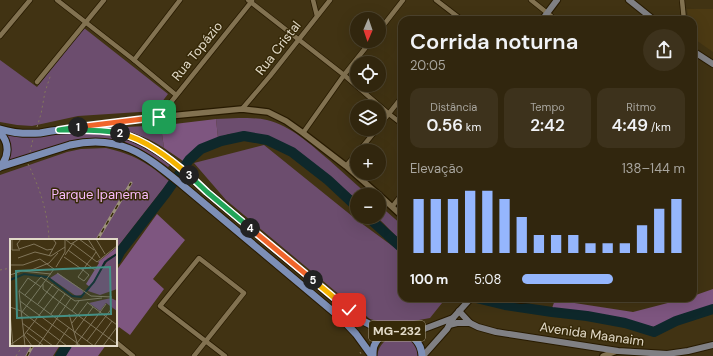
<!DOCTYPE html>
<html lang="pt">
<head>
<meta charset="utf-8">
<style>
	:root { --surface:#31260e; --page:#3d321c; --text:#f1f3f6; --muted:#a8a59e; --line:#4c432e; --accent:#95b6fd }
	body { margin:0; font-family:"DM Sans",sans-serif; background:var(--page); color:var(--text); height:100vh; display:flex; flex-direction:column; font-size:15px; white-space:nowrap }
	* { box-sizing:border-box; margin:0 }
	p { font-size:13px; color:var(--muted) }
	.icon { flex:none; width:22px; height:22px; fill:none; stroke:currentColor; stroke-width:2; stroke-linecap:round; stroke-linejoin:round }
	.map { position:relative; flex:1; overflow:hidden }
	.drawer { position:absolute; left:398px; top:16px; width:299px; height:286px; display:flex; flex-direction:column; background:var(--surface); border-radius:12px; box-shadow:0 4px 16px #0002,0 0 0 1px var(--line) }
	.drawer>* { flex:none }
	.needle { width:26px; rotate:182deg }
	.controls { position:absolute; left:350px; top:12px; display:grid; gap:8px }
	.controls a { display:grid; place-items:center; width:36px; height:36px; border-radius:50%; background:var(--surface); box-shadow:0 4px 16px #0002,0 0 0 1px var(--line); font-size:20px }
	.pin { position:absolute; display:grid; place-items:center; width:34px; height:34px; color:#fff; margin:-17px; border-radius:8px; box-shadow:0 2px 6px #0006 }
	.km { position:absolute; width:20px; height:20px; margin:-10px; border-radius:50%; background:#222; color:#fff; font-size:11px; line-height:20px; text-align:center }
	.round { display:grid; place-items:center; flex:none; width:42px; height:42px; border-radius:21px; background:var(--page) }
	.head { display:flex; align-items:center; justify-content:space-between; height:68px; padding:0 12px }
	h1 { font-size:22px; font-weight:600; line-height:30px }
	.figures { display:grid; grid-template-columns:repeat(3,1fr); gap:6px; height:68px; padding:4px 12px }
	.figures div { display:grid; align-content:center; border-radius:10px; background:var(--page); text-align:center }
	.figures b { font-size:17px; font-weight:600 }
	.figures small { font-size:11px; font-weight:400 }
	.figures p { font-size:11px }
	.chart { height:112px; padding:8px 12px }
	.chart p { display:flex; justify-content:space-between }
	.chart svg { width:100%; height:72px; margin-top:4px; stroke:var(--accent); stroke-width:6 }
	ul { padding:0 12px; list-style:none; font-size:13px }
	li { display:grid; grid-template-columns:64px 48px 1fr; align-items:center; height:30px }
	li i { height:10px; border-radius:5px; background:var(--accent) }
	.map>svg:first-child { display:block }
</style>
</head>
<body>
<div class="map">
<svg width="713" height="356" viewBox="0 0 713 356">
	<rect width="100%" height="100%" fill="#413313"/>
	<path fill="#4c3a13" d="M687,9h26v43l-20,-14v-18h-5z"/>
	<g fill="#6c4d6e">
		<path d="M84,28l84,66 -13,17 -77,5 -32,7 -14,3 -15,-1 -17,-3v-62l37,27z"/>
		<path d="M239,118c9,0 19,0 28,2 24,6 43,24 62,40 13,12 26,23 39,35h-11v5l-45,-38 -11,-8 -32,-16 -17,-4 -11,-1 -12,1 -11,4 -2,-19z"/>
		<path d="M166,125l-4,9 2,14c-20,-13 -35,-17 -58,-20z"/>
		<path d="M69,133c26,0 53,1 76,14 9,5 17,12 26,17l-3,3c-8,-6 -17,-12 -26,-17 -22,-12 -47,-14 -72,-9l-65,21 -2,-28c22,3 44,1 66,-1z"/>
		<path d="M264,145l93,75 45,33v45h44l-16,20 -38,7 -22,-6 -35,-28 -109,-91 -32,-37z"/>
		<path d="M106,148c27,6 42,15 63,33l-53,68v-9h-105v105h49l-7,11h-53v-181l67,-23 14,-3z"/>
		<path d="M379,205l23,20v16c-9,-7 -16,-16 -25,-24h2z"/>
		<path d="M397,336c14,1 19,7 22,20h-42c2,-12 9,-18 20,-20z"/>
	</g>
	<g fill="#7e5680">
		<path d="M216,119l2,19 -22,10 -13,13 -19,-13 -2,-14 4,-9z"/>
		<path d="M157,214l28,26 -32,39 11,10 -34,46 -11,-8 -3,4v-60z"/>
		<path d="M713,289v16l-60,22 -101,-19 3,-8 78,12 54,-14h6v-2z"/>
		<path d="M71,345h35l-8,11h-32z"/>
	</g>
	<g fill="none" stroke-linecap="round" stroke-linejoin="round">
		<g stroke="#0e282b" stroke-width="10">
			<path d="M368,217l34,31"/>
			<path d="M116,260l4,-8 46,-59 23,-33 12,-11 20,-8 23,-5 23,4 25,12 36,28 29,27"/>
			<path d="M476,298l29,7 47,7 35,4 38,7 29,9 22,-11 37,-12"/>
			<path d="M60,356l7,-11"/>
		</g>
		<defs>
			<g id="minor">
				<path d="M57,0l77,60 42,35"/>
				<path d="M248,0l96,75 45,39 13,10"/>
				<path d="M313,0l4,16"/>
				<path d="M436,0l26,20"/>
				<path d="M531,0l25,20"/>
				<path d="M682,0l2,20"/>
				<path d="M379,31l24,-31"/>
				<path d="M0,36l30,-36"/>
				<path d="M134,60l46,-60"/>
				<path d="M37,82l67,-82"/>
				<path d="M242,109l28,-33 60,-76"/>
				<path d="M159,117l93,-116"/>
				<path d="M379,126l23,-29"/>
				<path d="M303,133l41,-58 27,-34"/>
				<path d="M359,151l18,-22"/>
				<path d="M346,166l11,-13"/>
				<path d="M693,186l1,18"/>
				<path d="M392,207l10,-13"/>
				<path d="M116,342l17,14"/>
				<path d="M194,356l50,-63 -45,-35 -39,48 65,50"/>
			</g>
			<g id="tertiary">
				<path d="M82,127l77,-10 83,-8 26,3 18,9 17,12 43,33 33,29"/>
				<path d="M379,195l23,21"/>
				<path d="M509,298l12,2 19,-2"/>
				<path d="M603,356l14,-5"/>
			</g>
			<g id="secondary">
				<path d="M629,0l25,20"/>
				<path d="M542,20l15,-20"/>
				<path d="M693,51l20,13"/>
				<path d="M459,311l11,12"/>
				<path d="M449,325l8,-2h13l8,4 18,5 122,19 49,3 21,-3 25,-6"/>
				<path d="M406,332l18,-3 29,-11"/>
				<path d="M423,356l24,-27 6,-11 18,-20"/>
			</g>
			<g id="primary">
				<path d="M0,129c13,4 26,5 40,4 7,-1 14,-3 21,-3 14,-1 29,-1 43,0 42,5 74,35 103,62l147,123 11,7 12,6 21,3"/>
				<path d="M0,133c10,10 9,24 0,34"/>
				<path d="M0,167l70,-22c50,-11 74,9 111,39l161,135 14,15 16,22"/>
				<path d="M373,356c0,-3 0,-7 1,-10 10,-25 47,-17 48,10"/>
			</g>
		</defs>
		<use href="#minor" stroke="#271a00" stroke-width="6"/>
		<use href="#tertiary" stroke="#271a00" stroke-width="8"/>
		<use href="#secondary" stroke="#271a00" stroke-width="8"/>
		<use href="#primary" stroke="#271a00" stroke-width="9"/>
		<g stroke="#83775d" stroke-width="1" stroke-dasharray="2 3" stroke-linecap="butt">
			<path d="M37,127l4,-13 4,-22 6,-18"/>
			<path d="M30,152l3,-13"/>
			<path d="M28,164c12,24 20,49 21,76"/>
			<path d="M0,270l11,-2"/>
			<path d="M360,352l2,4"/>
			<path d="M16,356l7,-11"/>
		</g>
		<use href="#minor" stroke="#827251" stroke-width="4.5"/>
		<use href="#tertiary" stroke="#827251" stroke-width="5.5"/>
		<use href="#secondary" stroke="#808084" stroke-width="6"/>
		<use href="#primary" stroke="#7d8fb6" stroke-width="7"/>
		<defs>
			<g id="rail">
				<path d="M97,240l34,-57"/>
				<path d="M27,356l6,-11"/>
			</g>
		</defs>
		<use href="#rail" stroke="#9c927a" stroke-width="3"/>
		<use href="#rail" stroke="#362908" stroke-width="1.5" stroke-dasharray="4.5" stroke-linecap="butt"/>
	</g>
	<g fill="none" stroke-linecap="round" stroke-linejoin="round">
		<defs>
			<path id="split-1" d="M78,127l81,-10"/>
			<path id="split-2" d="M78,127l-19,3c20,0 40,-1 61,3"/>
			<path id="split-3" d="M120,133c26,7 48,24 69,42"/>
			<path id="split-4" d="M189,175l18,17 43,36"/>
			<path id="split-5" d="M250,228l63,52"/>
			<path id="split-6" d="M313,280l36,30"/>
		</defs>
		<use href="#split-1" stroke="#fff" stroke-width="8"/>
		<use href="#split-2" stroke="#fff" stroke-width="8"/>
		<use href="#split-3" stroke="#fff" stroke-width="8"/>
		<use href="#split-4" stroke="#fff" stroke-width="8"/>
		<use href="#split-5" stroke="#fff" stroke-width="8"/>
		<use href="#split-6" stroke="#fff" stroke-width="8"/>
		<use href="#split-1" stroke="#f0652b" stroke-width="5"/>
		<use href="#split-2" stroke="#22a559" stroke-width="5"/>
		<use href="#split-3" stroke="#f5b400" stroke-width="5"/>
		<use href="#split-4" stroke="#22a559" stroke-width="5"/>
		<use href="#split-5" stroke="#f0652b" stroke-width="5"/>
		<use href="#split-6" stroke="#f5b400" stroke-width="5"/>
	</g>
	<g text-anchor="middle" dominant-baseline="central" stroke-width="3" stroke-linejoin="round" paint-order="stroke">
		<rect fill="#362908" stroke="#aea58e" stroke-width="1" x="369" y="321" width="56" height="20" rx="3"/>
		<g font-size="12" font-weight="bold" fill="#e2dac8">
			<text x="397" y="331">MG-232</text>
		</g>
		<g font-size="13" fill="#e2dac8" stroke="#362908">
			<text transform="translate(278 48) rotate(-52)">Rua Cristal</text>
			<text transform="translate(197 51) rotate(-51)">Rua Topázio</text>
			<text transform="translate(592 334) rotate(8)">Avenida Maanaim</text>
		</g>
		<g font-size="13" fill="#f9bbfc" stroke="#362908">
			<text x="100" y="194">Parque Ipanema</text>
		</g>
	</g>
	<g transform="translate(10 239)">
		<rect width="107" height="107" fill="#413313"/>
		<path d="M107,15v35l-17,6 -12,-4 20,-31zM48,34l23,16 4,5 -9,2 -26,-18zM101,59l6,3v10l-11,-8 -6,8 -11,-8z" fill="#6c4d6e"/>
		<path d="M107,8v6l-10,6 -17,28 -4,-3 13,-21 -1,-1z" fill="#7e5680"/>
		<path fill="none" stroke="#0e282b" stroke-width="2" d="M0,41l14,-6 23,3 25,19 9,1 13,-15 11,-20 12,-8"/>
		<path fill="none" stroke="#81765b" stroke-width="1" d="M2,0v11h8M11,0l-4,5 2,5 15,-5 13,6 6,-1M55,0l6,5 8,-5M69,0l15,11M78,0l12,19M86,0l9,15M63,5l24,18 20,-16M58,11l27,20M55,16l9,-13M39,17l7,-13 -3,-4M54,18l19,13 6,5 -5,6 -6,-4 5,-7 4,-6 5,-6 4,-6M8,19l17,-6 16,4 14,-9M0,26h13l17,-6 14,10M46,28l9,-15v-13M19,32l20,-8 9,-10M47,34l34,23 21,1M0,36l12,-4 29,3M49,50l-6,8 64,47M9,52l75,55M9,52l6,55M9,52l9,-13 13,9M15,56l16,-18 34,24 27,-3M10,62l61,45M78,64l29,22M28,65l15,-20M0,68l11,4 46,35M62,72l7,-10M12,73l32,-43M0,74l3,33M41,75l14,-20M59,75l9,32M24,83l19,-25 -10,-8v-5M12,84l31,23M62,84l16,-21M65,93l18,-25M17,94l17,13M14,96l8,11M77,102l25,-33M0,106l14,-10 10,-13M28,107l33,-48M46,107l13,-19M65,107l31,-42M84,107l18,-25M93,107l14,-19"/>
		<path fill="#448f84" fill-opacity="0.15" stroke="#448f84" stroke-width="2" d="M100,28l1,47 -94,4 -1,-47z"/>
		<rect width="107" height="107" fill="none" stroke="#e2dac8" stroke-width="2"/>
	</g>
</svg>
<div class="controls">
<a><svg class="needle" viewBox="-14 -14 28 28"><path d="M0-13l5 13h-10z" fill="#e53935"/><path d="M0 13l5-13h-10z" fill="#a8a59e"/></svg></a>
<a><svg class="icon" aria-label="locate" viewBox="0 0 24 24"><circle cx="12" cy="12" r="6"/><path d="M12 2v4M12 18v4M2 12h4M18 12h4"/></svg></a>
<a><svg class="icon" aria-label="layers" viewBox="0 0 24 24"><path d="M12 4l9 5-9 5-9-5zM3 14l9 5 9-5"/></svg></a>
<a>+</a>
<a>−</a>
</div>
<div class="pin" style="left:159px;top:117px;background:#1e9e55"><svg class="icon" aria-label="arrive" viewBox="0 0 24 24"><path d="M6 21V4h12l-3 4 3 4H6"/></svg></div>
<div class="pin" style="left:349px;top:310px;background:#d93025"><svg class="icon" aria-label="check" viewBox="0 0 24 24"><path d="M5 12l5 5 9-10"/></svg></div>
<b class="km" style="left:78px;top:127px">1</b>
<b class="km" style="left:120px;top:133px">2</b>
<b class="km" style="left:189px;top:175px">3</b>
<b class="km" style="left:250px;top:228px">4</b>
<b class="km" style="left:313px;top:280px">5</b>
<section class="drawer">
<div class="head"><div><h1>Corrida noturna</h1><p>20:05</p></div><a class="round"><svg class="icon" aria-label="share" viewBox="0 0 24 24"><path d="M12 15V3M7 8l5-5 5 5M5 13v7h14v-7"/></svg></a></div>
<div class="figures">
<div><p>Distância</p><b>0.56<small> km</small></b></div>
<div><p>Tempo</p><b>2:42</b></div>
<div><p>Ritmo</p><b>4:49<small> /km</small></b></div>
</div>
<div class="chart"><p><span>Elevação</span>138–144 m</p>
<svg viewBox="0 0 160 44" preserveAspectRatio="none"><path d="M5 44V11M15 44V11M25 44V11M35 44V6M45 44V6M55 44V11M65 44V22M75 44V33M85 44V33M95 44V33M105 44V38M115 44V38M125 44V38M135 44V27M145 44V17M155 44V11"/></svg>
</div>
<ul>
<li><b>100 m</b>5:08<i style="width:56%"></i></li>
</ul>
</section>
</div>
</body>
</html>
